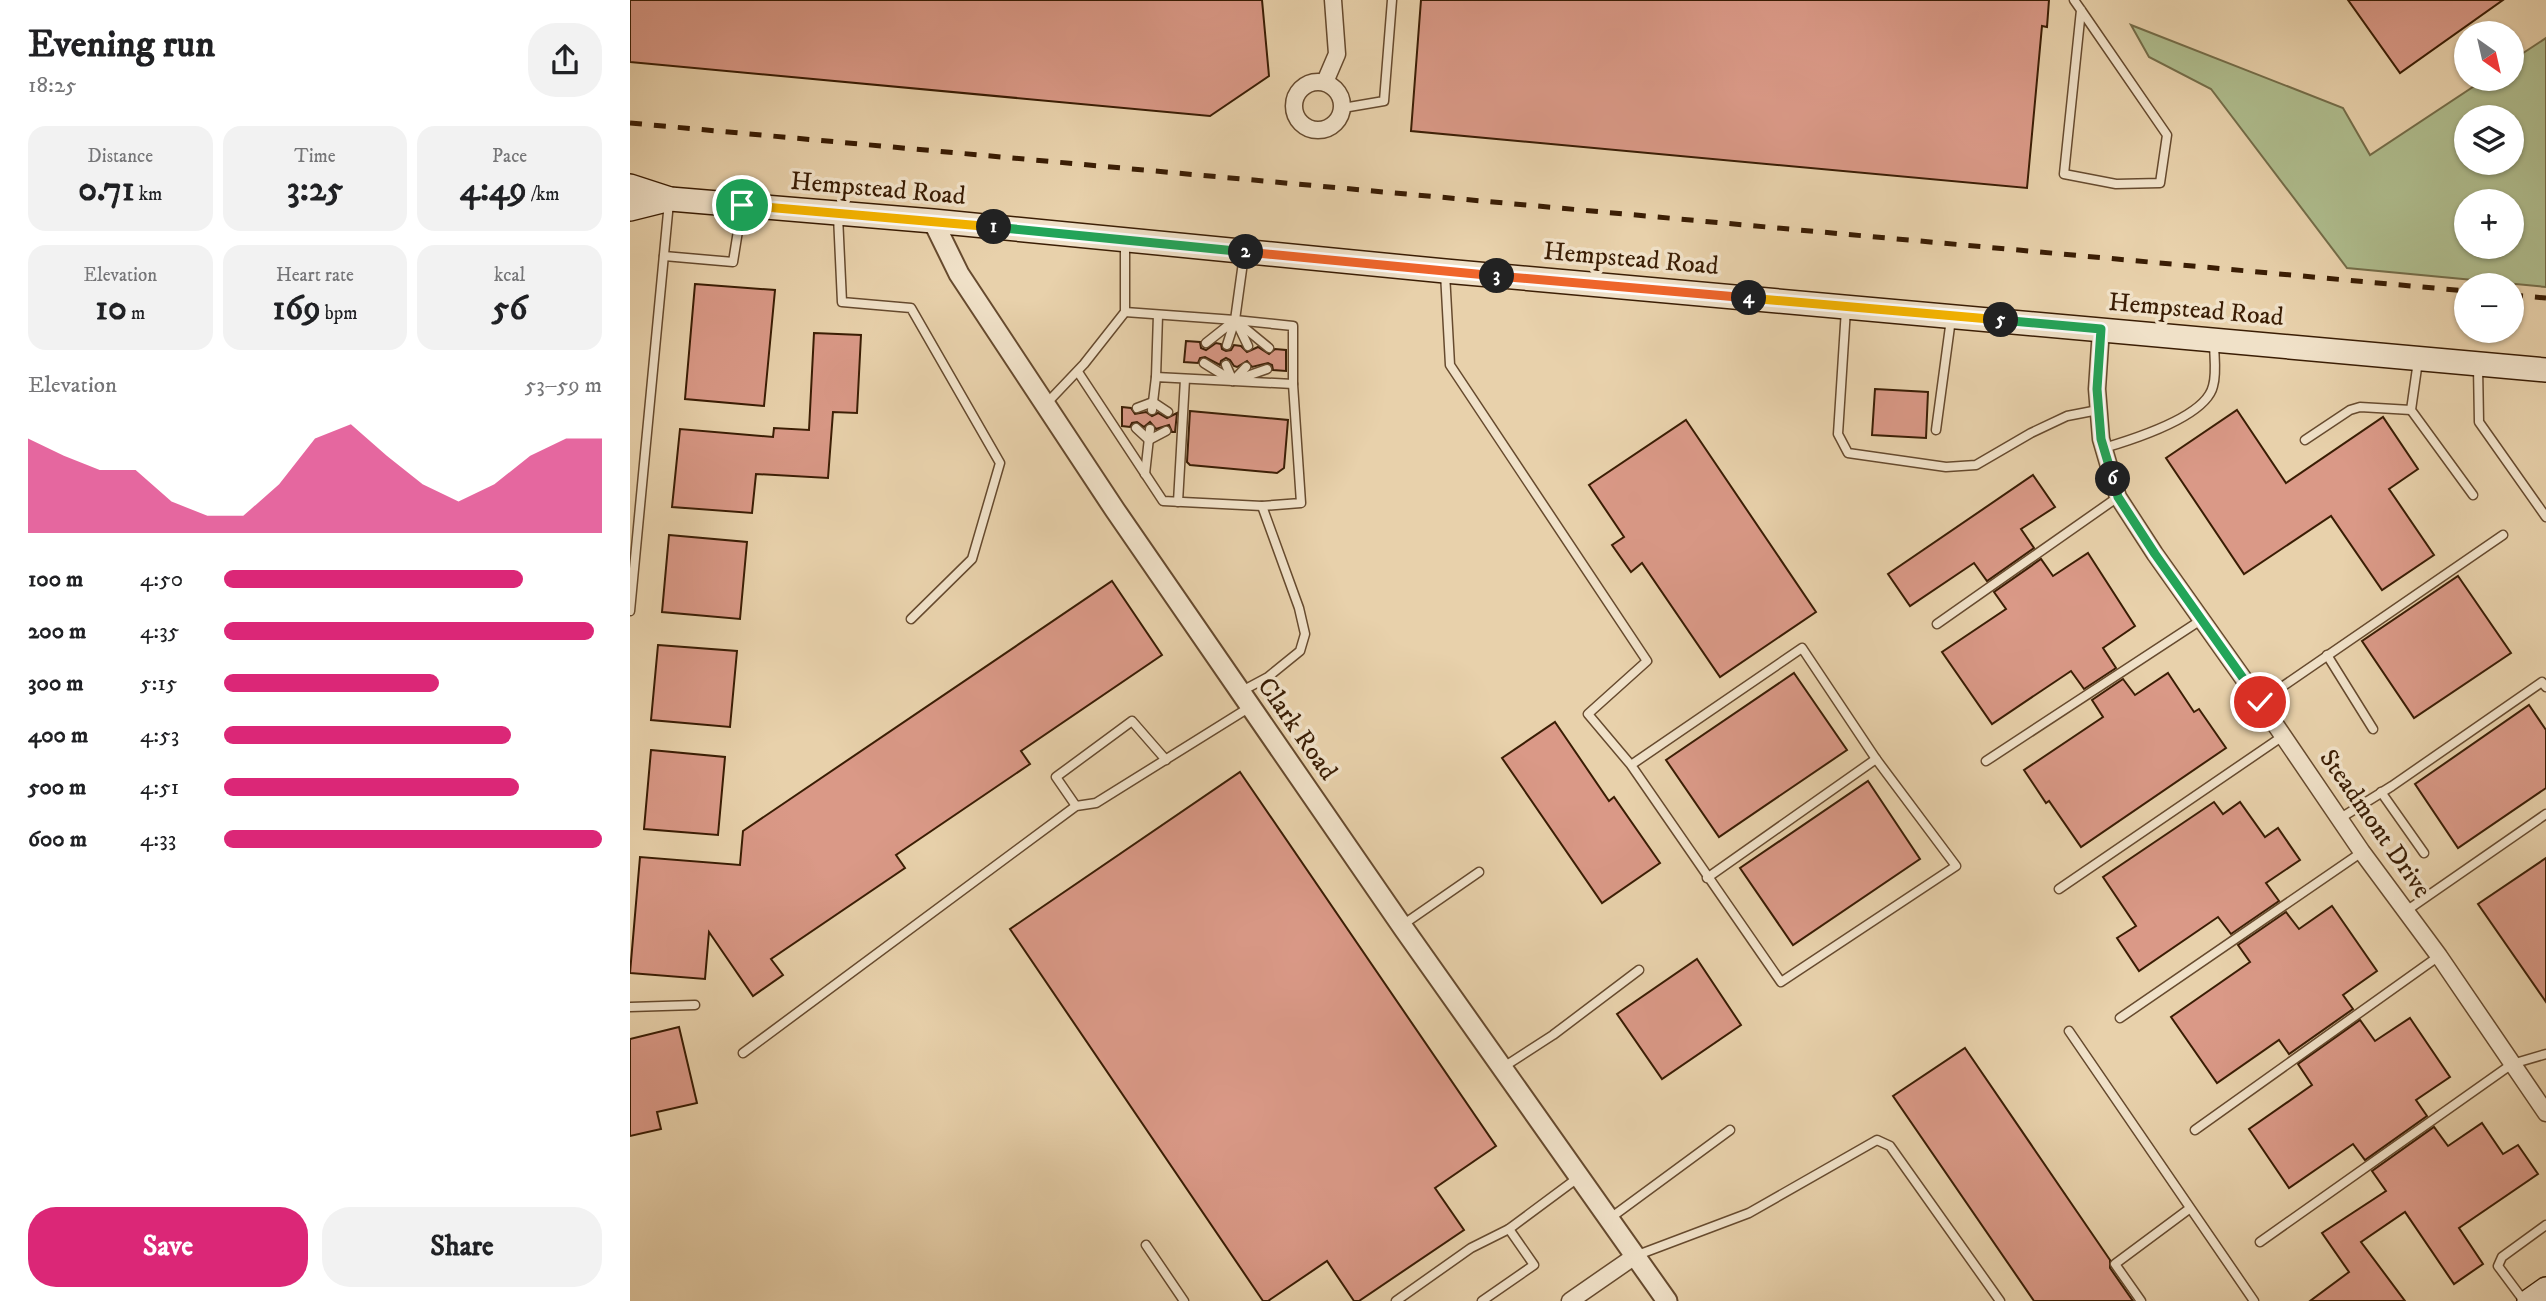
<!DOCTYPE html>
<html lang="en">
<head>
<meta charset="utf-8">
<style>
	:root { --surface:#fff; --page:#f2f2f2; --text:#202124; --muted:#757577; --accent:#db2777 }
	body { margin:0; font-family:"IM FELL DW Pica",serif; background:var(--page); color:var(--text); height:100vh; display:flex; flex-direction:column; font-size:26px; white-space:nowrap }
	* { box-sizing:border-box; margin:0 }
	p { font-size:23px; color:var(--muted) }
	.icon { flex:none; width:38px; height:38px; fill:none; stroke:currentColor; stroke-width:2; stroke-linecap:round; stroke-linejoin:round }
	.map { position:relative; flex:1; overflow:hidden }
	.sheet { display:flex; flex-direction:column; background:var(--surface); width:630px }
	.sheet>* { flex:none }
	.needle { width:46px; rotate:146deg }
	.buttons { position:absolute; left:1824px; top:21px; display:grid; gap:14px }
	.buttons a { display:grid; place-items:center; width:70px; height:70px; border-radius:50%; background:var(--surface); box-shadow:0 2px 5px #0004; font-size:35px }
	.pin { position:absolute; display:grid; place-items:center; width:60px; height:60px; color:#fff; margin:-30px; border:4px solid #fff; border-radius:50%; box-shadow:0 2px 7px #0007 }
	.km { position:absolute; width:35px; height:35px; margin:-18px; border-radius:50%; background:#222; color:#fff; font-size:19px; line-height:35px; text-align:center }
	.round { display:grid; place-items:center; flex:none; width:74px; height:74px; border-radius:28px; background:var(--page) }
	.head { display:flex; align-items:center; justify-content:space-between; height:119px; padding:0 28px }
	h1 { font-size:38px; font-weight:700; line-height:52px }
	.stats { display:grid; grid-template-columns:repeat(3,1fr); gap:10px; height:119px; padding:7px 28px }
	.stats div { display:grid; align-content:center; border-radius:18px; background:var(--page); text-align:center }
	.stats b { font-size:35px; font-weight:700 }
	.stats small { font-size:19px; font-weight:400 }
	.stats p { font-size:19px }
	.chart { height:196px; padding:14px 28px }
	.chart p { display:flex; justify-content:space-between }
	.chart svg { width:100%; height:126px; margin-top:7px; fill:var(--accent); opacity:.7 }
	.button { display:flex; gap:14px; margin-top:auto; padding:14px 28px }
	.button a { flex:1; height:80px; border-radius:28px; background:var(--accent); color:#fff; font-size:28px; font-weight:700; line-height:80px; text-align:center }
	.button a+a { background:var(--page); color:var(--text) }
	ul { padding:0 28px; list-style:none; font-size:23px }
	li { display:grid; grid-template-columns:112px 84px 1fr; align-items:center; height:52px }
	li i { height:18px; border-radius:9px; background:var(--accent) }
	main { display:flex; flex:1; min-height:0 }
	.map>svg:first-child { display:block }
</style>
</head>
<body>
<main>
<section class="sheet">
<div class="head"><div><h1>Evening run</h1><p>18:25</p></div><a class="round"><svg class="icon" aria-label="share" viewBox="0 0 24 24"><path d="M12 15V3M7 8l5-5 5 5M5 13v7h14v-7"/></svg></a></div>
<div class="stats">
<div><p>Distance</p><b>0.71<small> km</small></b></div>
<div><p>Time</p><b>3:25</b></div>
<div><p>Pace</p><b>4:49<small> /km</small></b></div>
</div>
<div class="stats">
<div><p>Elevation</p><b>10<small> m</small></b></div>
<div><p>Heart rate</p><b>169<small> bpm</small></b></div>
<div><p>kcal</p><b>56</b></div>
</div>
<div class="chart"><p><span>Elevation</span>53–59 m</p>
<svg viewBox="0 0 160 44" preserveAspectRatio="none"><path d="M0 44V11L10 17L20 22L30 22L40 33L50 38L60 38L70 27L80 11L90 6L100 17L110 27L120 33L130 27L140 17L150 11L160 11V44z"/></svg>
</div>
<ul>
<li><b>100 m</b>4:50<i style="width:79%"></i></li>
<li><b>200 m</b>4:35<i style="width:98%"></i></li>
<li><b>300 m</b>5:15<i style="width:57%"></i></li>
<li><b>400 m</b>4:53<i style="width:76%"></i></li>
<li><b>500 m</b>4:51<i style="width:78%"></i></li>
<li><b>600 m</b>4:33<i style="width:100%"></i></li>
</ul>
<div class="button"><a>Save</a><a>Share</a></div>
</section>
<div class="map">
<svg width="1916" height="1301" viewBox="0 0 1916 1301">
	<rect width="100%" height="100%" fill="#e8d1ab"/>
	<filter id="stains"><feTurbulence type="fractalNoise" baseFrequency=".00286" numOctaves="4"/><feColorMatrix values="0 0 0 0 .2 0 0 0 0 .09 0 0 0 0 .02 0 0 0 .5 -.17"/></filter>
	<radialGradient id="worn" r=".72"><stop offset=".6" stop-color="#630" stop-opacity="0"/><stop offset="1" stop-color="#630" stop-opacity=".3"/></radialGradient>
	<path fill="#afbd8e" stroke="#746d49" stroke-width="2" fill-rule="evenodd" d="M1501,25l212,83 27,47 115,-76h26v-18l35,-23v249l-199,-19 -136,-179 -62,-32zM1836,117h45v46h-45zM1836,201h45v46h-45z"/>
	<g fill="#da9987" stroke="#3a1d04" stroke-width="2">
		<path d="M0,0h632l7,76 -59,40 -580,-54z"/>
		<path d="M791,0h628l-2,27 -5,-1 -15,162 -616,-57z"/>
		<path d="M1718,0h155l-103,73z"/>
		<path d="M65,284l80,6 -11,116 -79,-7z"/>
		<path d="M184,333l47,2 -4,78 -24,-1 -5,66 -72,-4 -4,39 -80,-6 8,-78 93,8 1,-9 35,2z"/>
		<path d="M556,341l14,1 1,6 5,2 10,-7 5,1 1,5 4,2 5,-1 3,-5 7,1 6,6 11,-5 11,7 6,-5 11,1v21l-13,-1 -1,-5 -4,-2 -16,4 -5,-6 -10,6 -3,-1 -4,-6 -4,-2 -5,3 -1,4 -15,-8 -5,1 -2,5 -14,-1z"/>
		<path d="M1245,389l53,3 -2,46 -54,-3z"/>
		<path d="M492,407l9,1 4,6 11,-2 6,4 6,-3 9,5 10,-5 -2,19h-3l-3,-7 -13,4 -6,-7 -6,5 -7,-5 -5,1 -2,4 -8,-1z"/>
		<path d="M1607,410l49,73 97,-66 35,52 -29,20 45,66 -52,35 -51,-74 -87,58 -78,-116z"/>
		<path d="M560,411l98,9 -4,48 -7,5 -87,-8 -3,-3z"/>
		<path d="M1056,420l130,192 -96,65 -78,-114 -11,9 -19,-27 12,-8 -35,-52z"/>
		<path d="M1403,475l22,32 -34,22 13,19 -47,33 -13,-18 -64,43 -22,-32z"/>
		<path d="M39,535l78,7 -7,77 -78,-7z"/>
		<path d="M1458,553l47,73 -32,22 13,20 -32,21 -13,-18 -79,53 -50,-72 64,-43 -12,-17 47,-33 12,17z"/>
		<path d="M1828,576l53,77 -97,65 -52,-77z"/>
		<path d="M482,581l50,74 -141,96 9,13 -134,91 9,13 -134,91 12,16 -30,21 -44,-64 -4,47 -75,-6 10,-116 100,8 3,-34z"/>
		<path d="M28,645l79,6 -7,76 -79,-7z"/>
		<path d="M1164,673l53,77 -128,87 -53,-77z"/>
		<path d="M1538,673l26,39 5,-3 27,39 -145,99 -32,-46 -3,2 -22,-33 79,-53 -11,-17 31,-21 12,16z"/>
		<path d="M1899,705l17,25v58l-88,60 -43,-64z"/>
		<path d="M925,722l54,79 5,-4 46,66 -58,40 -100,-145z"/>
		<path d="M21,750l74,7 -7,78 -74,-6z"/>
		<path d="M610,772l256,374 -61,42 29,42 -105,71h-5l-27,-40 -59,40h-5l-253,-372z"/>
		<path d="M1238,781l52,78 -127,86 -53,-77z"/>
		<path d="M1584,802l9,12 17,-12 25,35 13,-9 22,32 -34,23 13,18 -48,33 -13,-17 -79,54 -22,-33 19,-12 -33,-49z"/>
		<path d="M1916,858v144l-68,-98z"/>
		<path d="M1702,906l45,65 -34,24 10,14 -64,45 -10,-14 -62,43 -46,-66 79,-55 -12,-17 48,-33 13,17z"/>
		<path d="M1067,959l44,66 -79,54 -45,-65z"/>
		<path d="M1780,1018l40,59 -34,23 11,16 -62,44 -12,-16 -64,44 -40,-59 63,-44 -14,-21 62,-44 15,21z"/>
		<path d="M49,1027l18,76 -40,9 4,17 -31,7v-97z"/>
		<path d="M1335,1048l145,212v8l23,33h-99l-141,-205z"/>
		<path d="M1852,1123l21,31 15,-9 20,29 -79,54 24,36 -29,20 -49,-72 -44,30 44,59h-95l39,-29 -27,-39 64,-42 -14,-20 62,-44 14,19z"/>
	</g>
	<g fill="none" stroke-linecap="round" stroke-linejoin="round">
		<defs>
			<g id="service">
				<path d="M1444,0l7,10 86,125 -7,48 -44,1 -52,-10 17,-164"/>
				<path d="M713,108l41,-7 8,-101"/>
				<path d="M208,216l4,86 69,6 89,155 -28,96 -61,60"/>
				<path d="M34,256l69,6 9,-56"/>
				<path d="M815,273l5,92 197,296 -59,53 43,51 150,217 175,-116 -80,-107 -74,-111 -171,117"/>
				<path d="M1216,309l-8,125 10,19 98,14 30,-2 55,-32 36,-17 31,-6"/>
				<path d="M495,312l110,8 9,-65"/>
				<path d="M607,323l11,23"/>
				<path d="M576,343l29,-23 34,28"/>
				<path d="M597,345l8,-25"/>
				<path d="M1788,361l-7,49 62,85"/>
				<path d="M574,363l29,18 34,-12"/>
				<path d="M596,365l7,16 13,-14"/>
				<path d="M1848,367l1,55 67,95"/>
				<path d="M448,372l85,129 99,5 39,-3 -8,-119v-58l-58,-6"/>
				<path d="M526,377l2,-62"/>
				<path d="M416,404l38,-40 41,-52v-69"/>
				<path d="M507,408l16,-6 -1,8"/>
				<path d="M538,412l-15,-10 3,-25 137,7"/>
				<path d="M506,428l13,12"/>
				<path d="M1306,430l15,-111"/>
				<path d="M519,440l17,-9"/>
				<path d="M1675,440l45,-30 10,-3 51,3"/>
				<path d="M1474,448c27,-8 102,-31 109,-62 4,-13 1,-30 1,-44"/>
				<path d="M515,474l5,-45"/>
				<path d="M548,502l7,-123"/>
				<path d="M0,611l39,-409"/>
				<path d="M1307,624l181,-127"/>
				<path d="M1697,655l46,74"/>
				<path d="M610,692l28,-15 32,-26 5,-17 -6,-26 -37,-102"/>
				<path d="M1630,702l243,-167"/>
				<path d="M1356,761l215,-141"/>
				<path d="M1751,792l43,61"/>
				<path d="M446,806l-20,-29 76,-56 34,39"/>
				<path d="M1709,819l53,-33 150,-104 4,5"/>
				<path d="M1077,878l169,-119"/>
				<path d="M1429,889l224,-153"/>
				<path d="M1776,911l140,-97"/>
				<path d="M771,926l78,-54"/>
				<path d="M0,1007l65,-2"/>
				<path d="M1490,1018l242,-166"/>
				<path d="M1439,1031l185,270"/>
				<path d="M113,1053l333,-247 20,-3 154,-96"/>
				<path d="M872,1068l51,-33 86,-65"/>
				<path d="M1565,1130l244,-174"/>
				<path d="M979,1219l121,-89"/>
				<path d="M1630,1242l252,-178 34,-10"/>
				<path d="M516,1245l38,56"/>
				<path d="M1005,1256l114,-43 128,-73 13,6 110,155"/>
				<path d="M766,1301l75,-53 38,-19"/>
				<path d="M852,1301l52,-36 -25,-36 70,-52"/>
				<path d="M1511,1301l-26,-37 74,-55"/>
				<path d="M1894,1301l-26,-35 4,-9 44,-32"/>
			</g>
			<g id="minor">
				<circle cx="688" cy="106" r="24"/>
				<path d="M695,82l12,-28 -4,-54"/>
				<path d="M1471,329l-4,60 4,50 17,58 37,57 105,148 102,150 77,104 107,157"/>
				<path d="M940,1301l65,-45"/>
			</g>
			<path id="tertiary" d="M303,221l26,53 156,236 289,419 263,372"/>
			<g id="secondary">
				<path d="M0,186l40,13 263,22 512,50 1101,99"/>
				<path d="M0,209l40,-10"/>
				<path d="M1899,1301l17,-12"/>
			</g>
		</defs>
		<use href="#service" stroke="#664a2e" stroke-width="11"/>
		<use href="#minor" stroke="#664a2e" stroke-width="19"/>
		<use href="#tertiary" stroke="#664a2e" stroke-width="23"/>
		<use href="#secondary" stroke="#3a1d04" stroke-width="26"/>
		<use href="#service" stroke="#f0e1c8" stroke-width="8"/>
		<use href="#minor" stroke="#f0e1c8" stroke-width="16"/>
		<use href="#tertiary" stroke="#f0e1c8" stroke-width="19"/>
		<use href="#secondary" stroke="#f0e1c8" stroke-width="23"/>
		<g stroke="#3a1d04" stroke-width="5" stroke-dasharray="12 12" stroke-linecap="butt">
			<path d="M0,123l1836,168"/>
			<path d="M1881,295l35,3"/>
		</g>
	</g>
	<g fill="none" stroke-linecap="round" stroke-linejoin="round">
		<defs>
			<path id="split-1" d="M112,205l252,22"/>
			<path id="split-2" d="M364,227l252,25"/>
			<path id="split-3" d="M616,252l251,24"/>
			<path id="split-4" d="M867,276l252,22"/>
			<path id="split-5" d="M1119,298l252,22"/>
			<path id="split-6" d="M1371,320l100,9 -4,60 4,50 12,40"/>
			<path id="split-7" d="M1483,479l5,18 37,57 105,148"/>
		</defs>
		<use href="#split-1" stroke="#fff" stroke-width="14"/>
		<use href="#split-2" stroke="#fff" stroke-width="14"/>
		<use href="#split-3" stroke="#fff" stroke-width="14"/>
		<use href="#split-4" stroke="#fff" stroke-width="14"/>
		<use href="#split-5" stroke="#fff" stroke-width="14"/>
		<use href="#split-6" stroke="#fff" stroke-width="14"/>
		<use href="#split-7" stroke="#fff" stroke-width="14"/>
		<use href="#split-1" stroke="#f5b400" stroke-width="9"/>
		<use href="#split-2" stroke="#22a559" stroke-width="9"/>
		<use href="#split-3" stroke="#f0652b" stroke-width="9"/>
		<use href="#split-4" stroke="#f0652b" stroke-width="9"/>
		<use href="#split-5" stroke="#f5b400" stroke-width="9"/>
		<use href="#split-6" stroke="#22a559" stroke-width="9"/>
		<use href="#split-7" stroke="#22a559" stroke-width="9"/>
	</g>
	<g text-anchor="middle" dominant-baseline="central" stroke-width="7" stroke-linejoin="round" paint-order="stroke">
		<g font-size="26" fill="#3a1d04" stroke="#f0e1c8">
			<text transform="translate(248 189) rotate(5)">Hempstead Road</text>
			<text transform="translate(1001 259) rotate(5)">Hempstead Road</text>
			<text transform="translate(1566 310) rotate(5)">Hempstead Road</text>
			<text transform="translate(667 729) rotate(55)">Clark Road</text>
			<text transform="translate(1745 824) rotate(55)">Steadmont Drive</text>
		</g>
	</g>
	<rect width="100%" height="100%" filter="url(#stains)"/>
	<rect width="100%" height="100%" fill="url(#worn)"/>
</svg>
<div class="buttons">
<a><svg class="needle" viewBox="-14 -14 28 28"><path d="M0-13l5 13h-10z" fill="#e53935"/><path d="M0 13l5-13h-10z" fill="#757577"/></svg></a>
<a><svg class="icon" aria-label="layers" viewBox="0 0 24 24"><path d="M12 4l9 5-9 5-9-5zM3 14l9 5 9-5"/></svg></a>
<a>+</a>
<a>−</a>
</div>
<div class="pin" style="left:112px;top:205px;background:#1e9e55"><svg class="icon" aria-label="arrive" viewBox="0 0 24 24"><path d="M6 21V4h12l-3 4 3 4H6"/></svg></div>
<div class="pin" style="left:1630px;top:702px;background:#d93025"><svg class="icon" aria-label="check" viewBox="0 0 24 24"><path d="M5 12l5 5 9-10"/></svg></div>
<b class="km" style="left:364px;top:227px">1</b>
<b class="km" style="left:616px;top:252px">2</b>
<b class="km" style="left:867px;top:276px">3</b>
<b class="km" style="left:1119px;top:298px">4</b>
<b class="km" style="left:1371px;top:320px">5</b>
<b class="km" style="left:1483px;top:479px">6</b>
</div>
</main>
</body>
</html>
